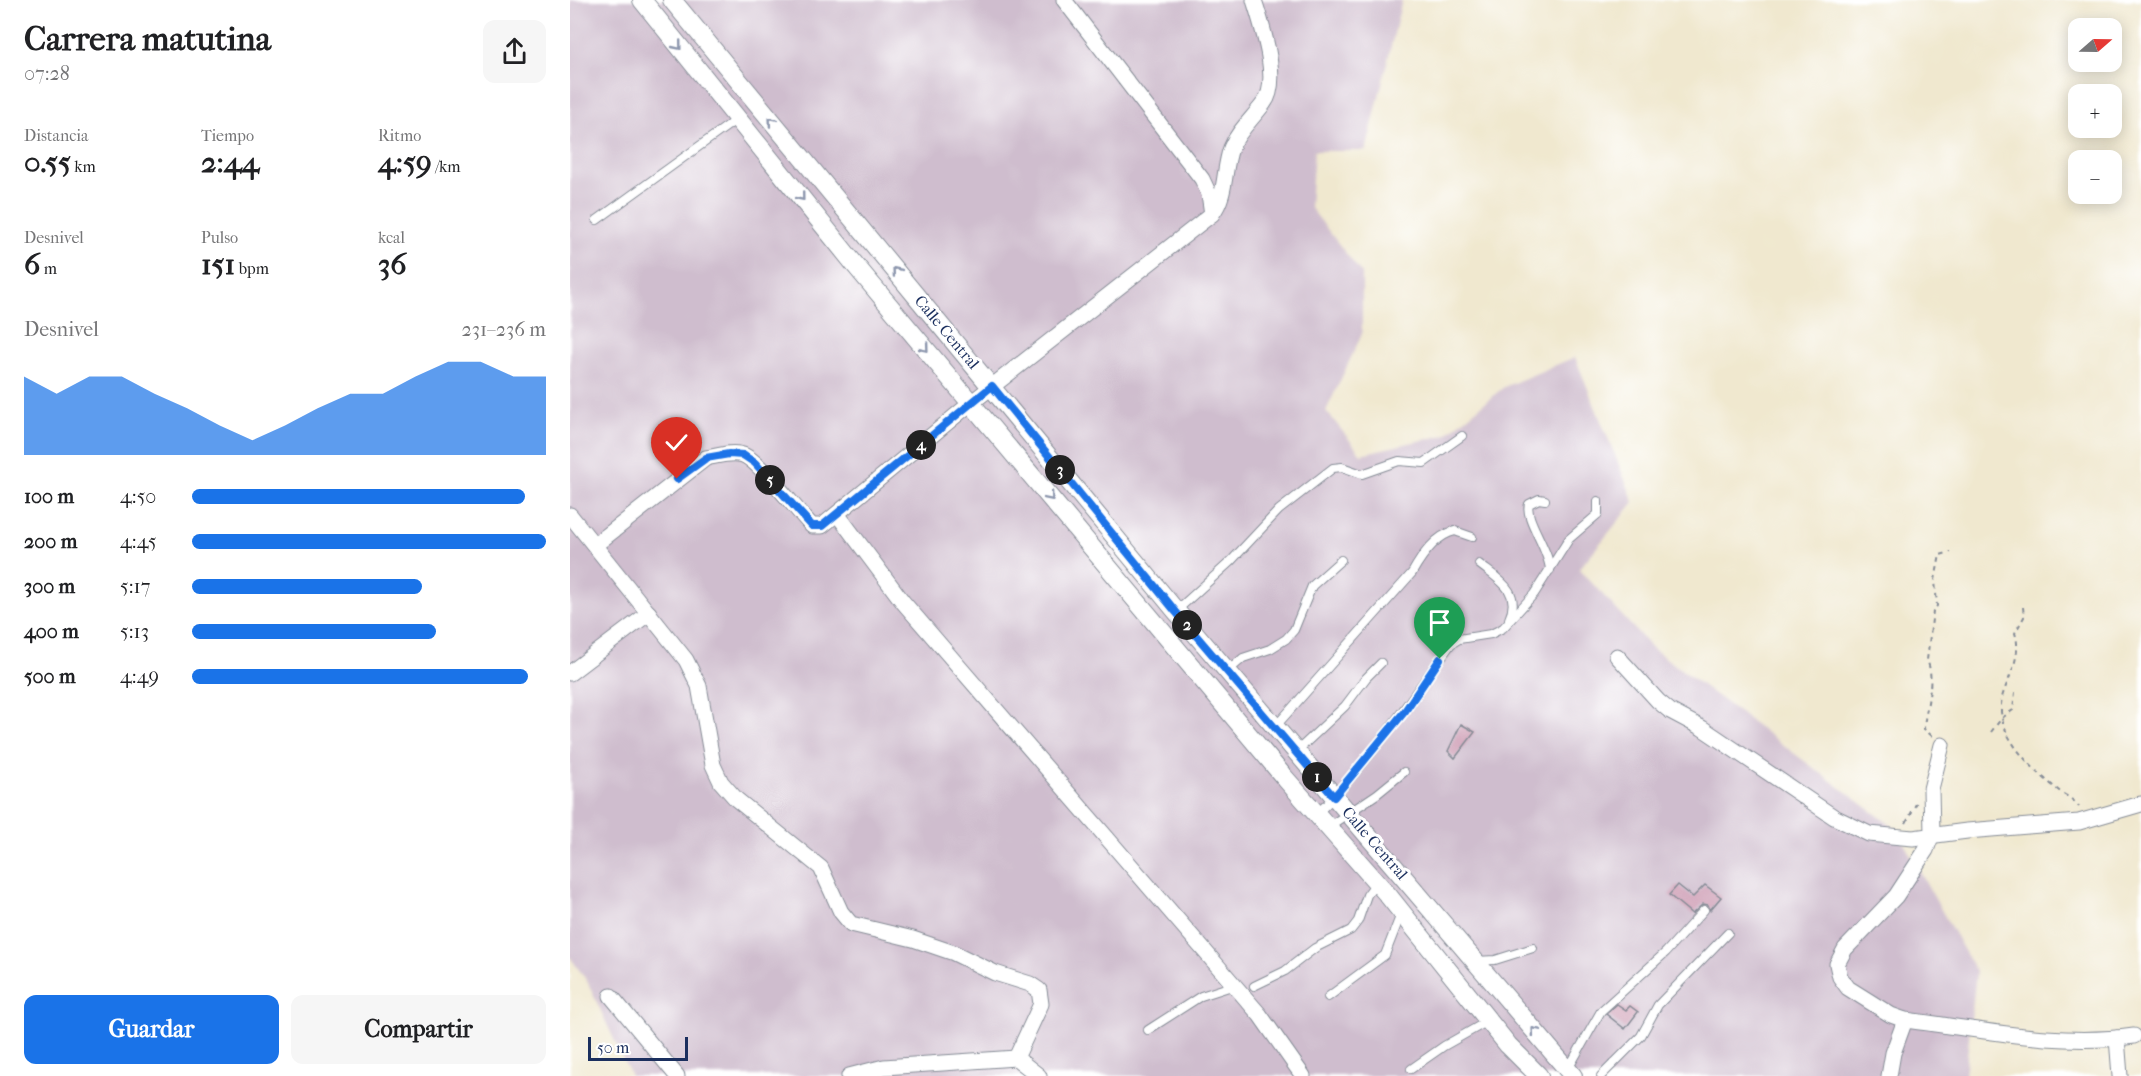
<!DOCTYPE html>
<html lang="es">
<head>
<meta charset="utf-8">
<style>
	:root { --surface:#fff; --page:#f6f6f6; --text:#202124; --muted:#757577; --accent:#1a73e8 }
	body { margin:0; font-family:"IM FELL French Canon",serif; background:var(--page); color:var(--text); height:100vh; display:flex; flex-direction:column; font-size:22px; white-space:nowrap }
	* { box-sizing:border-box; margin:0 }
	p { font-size:20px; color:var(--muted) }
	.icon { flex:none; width:33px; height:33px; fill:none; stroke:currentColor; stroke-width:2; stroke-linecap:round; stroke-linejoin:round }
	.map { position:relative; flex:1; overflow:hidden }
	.sheet { display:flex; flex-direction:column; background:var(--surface); width:570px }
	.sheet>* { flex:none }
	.needle { width:39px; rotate:70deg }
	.controls { position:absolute; left:1498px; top:18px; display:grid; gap:12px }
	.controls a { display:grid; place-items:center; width:54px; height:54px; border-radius:12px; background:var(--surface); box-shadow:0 3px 15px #0003; font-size:30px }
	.scale { position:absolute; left:18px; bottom:15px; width:100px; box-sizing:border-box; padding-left:6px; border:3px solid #1b2f5e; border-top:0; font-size:16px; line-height:21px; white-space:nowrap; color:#1b2f5e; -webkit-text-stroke:4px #fff; paint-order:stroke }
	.pin { position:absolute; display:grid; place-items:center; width:51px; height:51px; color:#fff; margin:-62px -26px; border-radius:50% 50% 50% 0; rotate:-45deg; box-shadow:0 0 6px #0007 }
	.pin .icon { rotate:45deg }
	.km { position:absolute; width:30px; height:30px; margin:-15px; border-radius:50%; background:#222; color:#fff; font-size:16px; line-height:30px; text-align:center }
	.round { display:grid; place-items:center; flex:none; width:63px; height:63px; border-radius:12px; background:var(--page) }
	.head { display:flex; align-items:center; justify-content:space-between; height:102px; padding:0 24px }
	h1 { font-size:33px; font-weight:700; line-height:45px }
	.metrics { display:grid; grid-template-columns:repeat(3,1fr); gap:9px; height:102px; padding:6px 24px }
	.metrics div { display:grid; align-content:center }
	.metrics b { font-size:30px; font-weight:700 }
	.metrics small { font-size:16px; font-weight:400 }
	.metrics p { font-size:16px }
	.chart { height:168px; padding:12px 24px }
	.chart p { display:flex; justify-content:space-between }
	.chart svg { width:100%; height:108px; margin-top:6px; fill:var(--accent); opacity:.7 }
	.primary-button { display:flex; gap:12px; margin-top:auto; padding:12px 24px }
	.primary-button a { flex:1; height:69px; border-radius:12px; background:var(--accent); color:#fff; font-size:24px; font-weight:700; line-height:69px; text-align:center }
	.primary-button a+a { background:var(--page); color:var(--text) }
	ul { padding:0 24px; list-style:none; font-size:20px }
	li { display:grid; grid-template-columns:96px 72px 1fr; align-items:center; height:45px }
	li i { height:15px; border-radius:8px; background:var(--accent) }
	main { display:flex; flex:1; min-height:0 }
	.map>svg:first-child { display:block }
</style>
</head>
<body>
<main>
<section class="sheet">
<div class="head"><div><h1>Carrera matutina</h1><p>07:28</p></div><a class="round"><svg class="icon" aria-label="share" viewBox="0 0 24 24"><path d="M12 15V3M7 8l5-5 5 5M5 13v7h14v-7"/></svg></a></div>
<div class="metrics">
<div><p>Distancia</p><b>0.55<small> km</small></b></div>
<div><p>Tiempo</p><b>2:44</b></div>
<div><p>Ritmo</p><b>4:59<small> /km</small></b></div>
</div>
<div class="metrics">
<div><p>Desnivel</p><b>6<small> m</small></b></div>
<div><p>Pulso</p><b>151<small> bpm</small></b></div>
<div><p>kcal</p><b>36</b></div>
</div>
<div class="chart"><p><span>Desnivel</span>231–236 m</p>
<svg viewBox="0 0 160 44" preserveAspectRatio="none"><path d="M0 44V12L10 19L20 12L30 12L40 19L50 25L60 32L70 38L80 32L90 25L100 19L110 19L120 12L130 6L140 6L150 12L160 12V44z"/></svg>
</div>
<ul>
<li><b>100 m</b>4:50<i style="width:94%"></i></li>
<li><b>200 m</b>4:45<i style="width:100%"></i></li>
<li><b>300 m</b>5:17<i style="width:65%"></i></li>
<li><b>400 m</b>5:13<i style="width:69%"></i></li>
<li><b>500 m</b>4:49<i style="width:95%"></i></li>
</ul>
<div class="primary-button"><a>Guardar</a><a>Compartir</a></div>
</section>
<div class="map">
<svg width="1571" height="1076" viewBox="0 0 1571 1076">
	<rect width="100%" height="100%" fill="#fff"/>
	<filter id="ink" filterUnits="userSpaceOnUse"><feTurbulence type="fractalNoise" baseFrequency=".0167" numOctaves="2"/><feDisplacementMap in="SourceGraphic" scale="12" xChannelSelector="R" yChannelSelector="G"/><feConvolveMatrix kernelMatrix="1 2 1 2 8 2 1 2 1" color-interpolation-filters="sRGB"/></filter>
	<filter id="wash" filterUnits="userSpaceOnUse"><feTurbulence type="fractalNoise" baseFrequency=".008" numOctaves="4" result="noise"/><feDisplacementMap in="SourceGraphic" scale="24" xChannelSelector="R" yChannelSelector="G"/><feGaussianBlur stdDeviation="1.35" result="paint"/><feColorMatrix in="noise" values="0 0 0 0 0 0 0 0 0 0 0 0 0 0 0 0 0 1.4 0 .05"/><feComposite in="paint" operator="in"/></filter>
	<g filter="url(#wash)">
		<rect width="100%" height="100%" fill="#f0e8cf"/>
		<path fill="#cfbdce" d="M0,0h832l-36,151h-52l-4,56 52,67v60l-36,77 35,43 84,-19 59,-48 71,-30 59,145 -55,67 73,79 244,181 80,143 -11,104h-1334l-44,-95 -17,-24z"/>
		<g id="blocks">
			<g fill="#cf9fb6">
				<path d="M891,724l14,8 -20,26 -7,-7z"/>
				<path d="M1108,885l15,12 12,-12 16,12 -11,13 -2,-5 -5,-1 -11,10 -23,-19z"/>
				<path d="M1047,1004l9,6 4,-4 8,6 -13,17 -19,-15z"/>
			</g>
		</g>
	</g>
	<g filter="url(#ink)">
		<use href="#blocks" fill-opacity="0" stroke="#868c96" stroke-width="1.5"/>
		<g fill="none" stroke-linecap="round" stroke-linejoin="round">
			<defs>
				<g id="service">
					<path d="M27,220l140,-101"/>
					<path d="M975,500l-6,-1 -10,5c-5,14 20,45 21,66"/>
					<path d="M909,564c20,16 43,27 30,55"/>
					<path d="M606,611l55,-50 48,-51 54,-42 9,-1 20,7 37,-13 25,2 38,-27"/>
					<path d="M658,671l15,-13 27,-9 16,-10 8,-9 18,-44 29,-26"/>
					<path d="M705,727l137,-154c9,-16 23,-38 43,-42l17,6"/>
					<path d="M726,752l49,-46 21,-28 15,-15"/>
					<path d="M747,814c52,-51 91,-112 134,-170l8,-5 32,-5 12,-6 31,-34 35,-55 29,-25v-13"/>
					<path d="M758,827l49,-33 27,-22"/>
					<path d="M906,961l19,-1 38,-12"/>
					<path d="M684,986l31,-15 30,-23 36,-18 7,-9 9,-26 9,-12"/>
					<path d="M758,997l57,-42 16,-41"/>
					<path d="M578,1030l53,-34 34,-11"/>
					<path d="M841,1069l33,-23 44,-25"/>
					<path d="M998,1069l33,-58 65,-59 38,-42"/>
					<path d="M1031,1076l40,-40 17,-31 70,-72"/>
				</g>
				<g id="minor">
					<path d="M494,0l138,179 7,15 3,20"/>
					<path d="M0,515l116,145 13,26 14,79 8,17 15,17 85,69 20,44 10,12 62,15 41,14 41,20 35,11 9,6 2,14 -25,54"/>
					<path d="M268,515l65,87 357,413 43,61"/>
					<path d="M25,545l111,-87c12,-2 26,-7 37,-3 17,6 53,55 69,71h10l149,-123 241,-189c15,-19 11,-44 19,-66 7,-17 22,-30 33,-45 17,-22 -2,-77 -10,-103"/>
					<path d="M1047,656l41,45 12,10 32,17 132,89 35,17 44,4 54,-7 112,-9 62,-18"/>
					<path d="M0,673l79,-60"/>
					<path d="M1372,745l-11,44 1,45 -6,16 -30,46 -51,53 -8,15 3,13 8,11 43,27 14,5c75,9 154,27 229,16"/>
					<path d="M41,996l66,80"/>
					<path d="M1547,1038l3,38"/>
					<path d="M279,1076l35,-9 132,-9 23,18"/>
					<path d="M1319,1076l4,-23 12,-33"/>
				</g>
				<g id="tertiary">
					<path d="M72,0l214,266 428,511 103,117 121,151 31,31"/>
					<path d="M102,0l504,611 397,465"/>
				</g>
			</defs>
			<use href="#service" stroke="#868c96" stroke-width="10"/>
			<use href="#minor" stroke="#868c96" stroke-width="17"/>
			<use href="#tertiary" stroke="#868c96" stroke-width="20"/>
			<g stroke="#868c96" stroke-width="2" stroke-dasharray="4.5 4.5" stroke-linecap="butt">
				<path d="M1453,607l1,10 -9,16c7,22 -5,41 -12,61 -12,39 30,75 55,96 7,6 16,9 21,17"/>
				<path d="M1421,732l11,-14 11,-8 2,-18"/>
				<path d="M1362,736l-8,-7c1,-20 12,-49 3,-69l6,-49 4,-5 -2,-26 5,-25 11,-3"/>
				<path d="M1336,823l11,-21"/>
			</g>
			<use href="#service" stroke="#fff" stroke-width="8"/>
			<use href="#minor" stroke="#fff" stroke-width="15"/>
			<use href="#tertiary" stroke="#fff" stroke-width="18"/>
		</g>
		<defs><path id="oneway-chevron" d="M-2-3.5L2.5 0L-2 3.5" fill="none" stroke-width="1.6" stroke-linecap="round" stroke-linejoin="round" transform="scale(1.5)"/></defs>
		<g stroke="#8d97ae">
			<use href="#oneway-chevron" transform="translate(108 46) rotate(51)"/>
			<use href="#oneway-chevron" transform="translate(202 121) rotate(-130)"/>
			<use href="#oneway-chevron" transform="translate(231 197) rotate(51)"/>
			<use href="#oneway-chevron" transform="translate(326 271) rotate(-130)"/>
			<use href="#oneway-chevron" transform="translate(355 348) rotate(50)"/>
			<use href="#oneway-chevron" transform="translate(480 497) rotate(50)"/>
			<use href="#oneway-chevron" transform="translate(965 1031) rotate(-130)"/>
		</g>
	</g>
	<g fill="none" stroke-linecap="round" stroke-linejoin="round" filter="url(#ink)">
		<defs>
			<path id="route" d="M107,479l29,-21 23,-4 14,1 12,8 57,63h10l170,-140 184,226 158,185 71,-86 35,-52"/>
		</defs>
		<use href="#route" stroke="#fff" stroke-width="12"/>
		<use href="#route" stroke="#1a73e8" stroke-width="8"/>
	</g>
	<g text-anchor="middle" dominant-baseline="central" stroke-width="6" stroke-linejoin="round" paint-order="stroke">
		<g font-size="16" fill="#1b2f5e" stroke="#fff">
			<text transform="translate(377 332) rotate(50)">Calle Central</text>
			<text transform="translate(805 843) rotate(49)">Calle Central</text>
		</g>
	</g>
</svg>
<div class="controls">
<a><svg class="needle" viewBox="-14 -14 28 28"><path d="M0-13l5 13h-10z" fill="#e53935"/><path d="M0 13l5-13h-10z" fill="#757577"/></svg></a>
<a>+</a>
<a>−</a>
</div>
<div class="scale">50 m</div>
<div class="pin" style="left:870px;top:659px;background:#1e9e55"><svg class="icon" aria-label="arrive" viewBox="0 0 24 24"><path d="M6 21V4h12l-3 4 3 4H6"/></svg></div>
<div class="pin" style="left:107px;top:479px;background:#d93025"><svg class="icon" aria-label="check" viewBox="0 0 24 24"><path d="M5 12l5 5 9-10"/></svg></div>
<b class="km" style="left:747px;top:777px">1</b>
<b class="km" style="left:617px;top:625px">2</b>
<b class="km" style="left:490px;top:470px">3</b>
<b class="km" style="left:351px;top:445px">4</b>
<b class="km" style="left:200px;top:480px">5</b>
</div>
</main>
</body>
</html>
